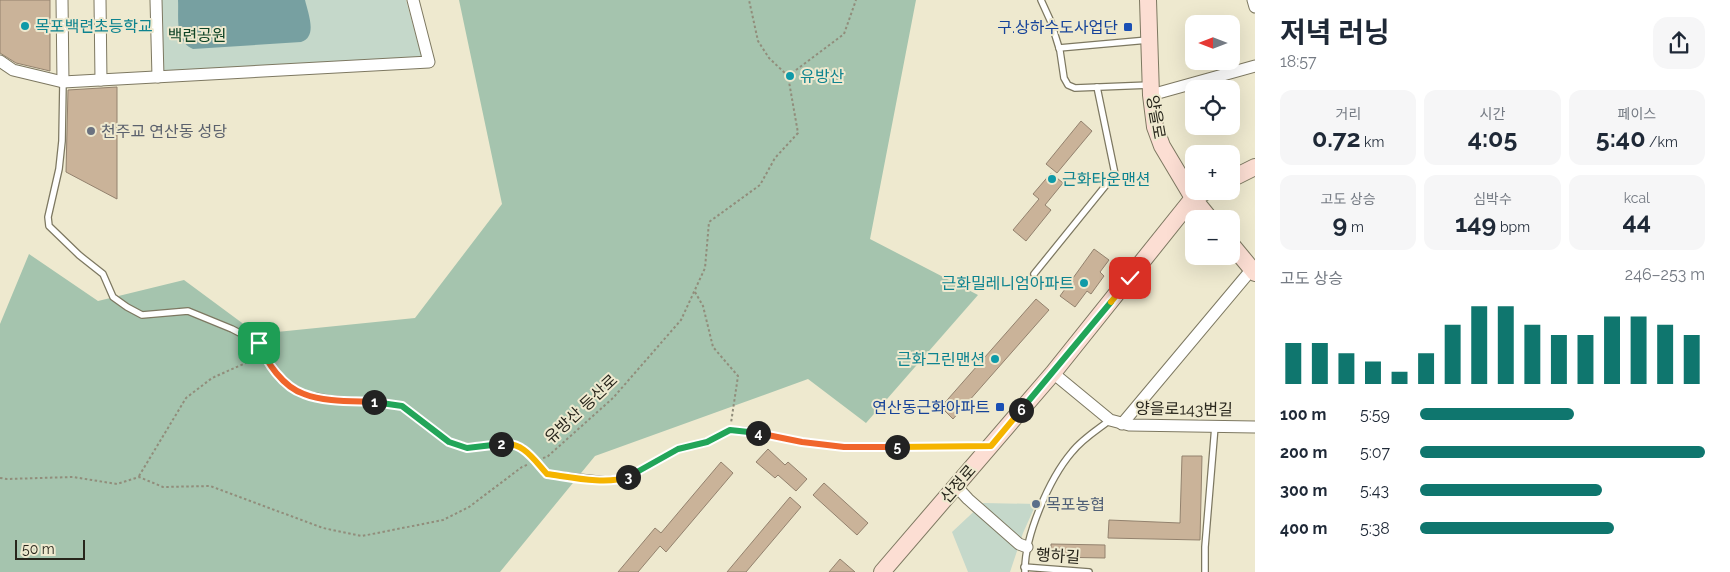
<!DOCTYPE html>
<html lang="ko">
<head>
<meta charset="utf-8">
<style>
	:root { --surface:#fff; --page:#f6f6f7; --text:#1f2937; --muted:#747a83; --accent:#0f766e }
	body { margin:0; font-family:Raleway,"Noto Sans KR",sans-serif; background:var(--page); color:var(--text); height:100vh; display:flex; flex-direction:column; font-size:19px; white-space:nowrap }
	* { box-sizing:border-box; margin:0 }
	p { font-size:16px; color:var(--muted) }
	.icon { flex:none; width:28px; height:28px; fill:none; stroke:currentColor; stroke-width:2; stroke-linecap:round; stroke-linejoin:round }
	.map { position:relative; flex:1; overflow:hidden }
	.details { display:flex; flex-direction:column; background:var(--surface); width:475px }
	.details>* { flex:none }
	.needle { width:32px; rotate:270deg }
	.fabs { position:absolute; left:1185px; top:15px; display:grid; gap:10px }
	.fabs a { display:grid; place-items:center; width:55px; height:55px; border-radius:10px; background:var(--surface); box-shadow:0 5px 20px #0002; font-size:25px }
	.scale { position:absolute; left:15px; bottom:12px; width:70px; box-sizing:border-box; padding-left:5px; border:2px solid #28261c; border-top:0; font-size:14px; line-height:18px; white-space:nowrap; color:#28261c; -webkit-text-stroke:4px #eee9cf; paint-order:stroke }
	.pin { position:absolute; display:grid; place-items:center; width:42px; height:42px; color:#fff; margin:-21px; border-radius:10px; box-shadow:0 2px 8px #0006 }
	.km { position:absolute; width:25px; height:25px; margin:-12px; border-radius:50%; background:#222; color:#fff; font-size:14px; line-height:25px; text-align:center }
	.round { display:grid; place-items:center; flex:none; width:52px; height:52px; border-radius:15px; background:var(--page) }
	.headline { display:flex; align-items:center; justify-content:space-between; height:85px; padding:0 25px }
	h1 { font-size:28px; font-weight:700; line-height:38px }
	.stats { display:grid; grid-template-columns:repeat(3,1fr); gap:8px; height:85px; padding:5px 25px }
	.stats div { display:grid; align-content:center; border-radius:12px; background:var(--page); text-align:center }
	.stats b { font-size:25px; font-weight:700 }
	.stats small { font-size:14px; font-weight:400 }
	.stats p { font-size:14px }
	.chart { height:140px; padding:10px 25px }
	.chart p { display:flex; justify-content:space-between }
	.chart svg { width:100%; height:90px; margin-top:5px; stroke:var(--accent); stroke-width:6 }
	ul { padding:0 25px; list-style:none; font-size:16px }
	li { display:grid; grid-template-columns:80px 60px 1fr; align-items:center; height:38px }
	li i { height:12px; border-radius:6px; background:var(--accent) }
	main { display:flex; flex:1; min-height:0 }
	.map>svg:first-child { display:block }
</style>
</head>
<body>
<main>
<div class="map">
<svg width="1255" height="572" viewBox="0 0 1255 572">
	<rect width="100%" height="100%" fill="#eee9cf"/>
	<g fill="#c5d8ca">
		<path d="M161,0h245l16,58 -259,13z"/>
		<path d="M983,503l53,1 -13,29 -13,39h-42l-16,-40z"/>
	</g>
	<path fill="#a5c4ae" d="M459,0h457l-46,239 108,56 -112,128 -58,-44 -213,77 -95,116h-500v-248l29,-70 69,47 86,-21 73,54 158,-16 87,-114z"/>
	<path fill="#77a0a1" d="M178,0h127c3,13 13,37 -4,42l-108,7c-19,-8 -14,-32 -15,-49z"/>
	<g fill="#cab399" stroke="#93826e">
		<path d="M0,0h50v71l-34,-8 -16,-10z"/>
		<path d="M117,87v112l-51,-27 2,-82z"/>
		<path d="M1081,121l11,10 -35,42 -11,-9z"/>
		<path d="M1051,173l12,10 -18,22 6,5 -25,31 -13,-11 26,-31 -6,-5z"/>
		<path d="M1094,249l15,11 -9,12 4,4 -13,18 -4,-3 -12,16 -15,-11z"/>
		<path d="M1036,299l13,11 -96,109 -12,-12z"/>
		<path d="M768,449l17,16 3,-3 19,17 -11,12 -18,-16 -3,3 -19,-16z"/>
		<path d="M1182,456h20l-2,84 -92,-2 1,-18 71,3z"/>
		<path d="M721,462l12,11 -67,79 -6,-6 -22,26h-20l37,-44 6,5z"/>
		<path d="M824,483l44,40 -11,12 -44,-40z"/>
		<path d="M790,497l11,10 -55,65h-19z"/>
		<path d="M1051,544l54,1v13l-54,-1z"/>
		<path d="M840,559l15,13h-26z"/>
	</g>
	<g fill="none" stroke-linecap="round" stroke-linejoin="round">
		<defs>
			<g id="lane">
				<path d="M1041,0l10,22 9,29 4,27 4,7 7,3 75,-3"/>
				<path d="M1059,48l89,-8"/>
				<path d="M63,82l-1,59 -3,28 -11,48 1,9 30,29 24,19 10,23 14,10 15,8 46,-4 44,18 27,14 5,12 20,27 19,12 27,5 52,4 20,3 47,36 18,5 42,-4 14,5 24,26 58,6 17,-1 14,-6 42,-24 29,-7 23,-12 18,1 54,11 42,5 142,-1"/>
				<path d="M1034,274l81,-100 -18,-87"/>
				<path d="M1024,567l65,5"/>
				<path d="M1025,572c-1,-35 24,-93 47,-120 10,-13 25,-22 38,-32"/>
				<path d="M1205,572v-25l10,-121"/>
			</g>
			<g id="street">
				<path d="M62,0l1,82"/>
				<path d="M100,0l1,80"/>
				<path d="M156,0l2,77"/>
				<path d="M1253,0l2,7"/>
				<path d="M0,61l13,9 50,12 366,-20 -16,-62"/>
				<path d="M1151,95l104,-29"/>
				<path d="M1053,373l57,47 19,5 126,2"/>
				<path d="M1122,424l130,-155"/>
				<path d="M956,486l12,13 51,45 8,3"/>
			</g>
			<g id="secondary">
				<path d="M1148,0l3,95 4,32 7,19 31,52 17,21"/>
				<path d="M1231,179l24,-12"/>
				<path d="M1231,244l24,29"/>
				<path d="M882,572l171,-199 140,-175 14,-7"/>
			</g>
		</defs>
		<use href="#lane" stroke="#7d7861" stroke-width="8"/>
		<use href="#street" stroke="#7d7861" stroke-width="13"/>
		<use href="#secondary" stroke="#7d7861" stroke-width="18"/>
		<g stroke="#918d7b" stroke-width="2" stroke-dasharray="2.5 2.5" stroke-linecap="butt">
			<path d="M788,76l56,-42 12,-34"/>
			<path d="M695,292l8,14 10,41 25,29 -7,47"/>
			<path d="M543,458l4,-1 66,-59 68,-78 24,-52 4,-46 51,-37 15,-27 23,-25 -10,-57 -19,-18 -11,-17 -9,-41"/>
			<path d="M139,476l47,-78 26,-20 45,-20"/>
			<path d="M0,478l7,1 66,-2 44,7 22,-7 24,10 47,-1 113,42 39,8 81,-16 26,-13 53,-40 7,-3"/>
		</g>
		<use href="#lane" stroke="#fff" stroke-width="5.5"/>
		<use href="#street" stroke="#fff" stroke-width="11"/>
		<use href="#secondary" stroke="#fcded3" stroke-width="16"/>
	</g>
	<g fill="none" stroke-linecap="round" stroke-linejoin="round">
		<defs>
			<path id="split-1" d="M259,343c7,19 24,44 45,51 20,8 48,7 70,8"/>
			<path id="split-2" d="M374,402l28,4 47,36 18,6 34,-4"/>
			<path id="split-3" d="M501,444c22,-3 33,16 46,30 23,3 59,11 81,3"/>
			<path id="split-4" d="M628,477l50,-28 29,-7 23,-12 28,3"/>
			<path id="split-5" d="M758,433l44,9 42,5h53"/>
			<path id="split-6" d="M897,447l94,-1 30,-36"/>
			<path id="split-7" d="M1021,410l90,-108"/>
			<path id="split-8" d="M1111,302l19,-24"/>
		</defs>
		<use href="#split-1" stroke="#fff" stroke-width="10"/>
		<use href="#split-2" stroke="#fff" stroke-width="10"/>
		<use href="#split-3" stroke="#fff" stroke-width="10"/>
		<use href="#split-4" stroke="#fff" stroke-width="10"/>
		<use href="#split-5" stroke="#fff" stroke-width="10"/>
		<use href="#split-6" stroke="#fff" stroke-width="10"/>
		<use href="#split-7" stroke="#fff" stroke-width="10"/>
		<use href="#split-8" stroke="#fff" stroke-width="10"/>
		<use href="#split-1" stroke="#f0652b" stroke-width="6"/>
		<use href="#split-2" stroke="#22a559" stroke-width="6"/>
		<use href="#split-3" stroke="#f5b400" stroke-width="6"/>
		<use href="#split-4" stroke="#22a559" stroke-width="6"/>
		<use href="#split-5" stroke="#f0652b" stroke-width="6"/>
		<use href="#split-6" stroke="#f5b400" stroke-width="6"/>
		<use href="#split-7" stroke="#22a559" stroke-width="6"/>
		<use href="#split-8" stroke="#f5b400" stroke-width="6"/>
	</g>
	<g fill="#0f9aa8" stroke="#eee9cf" stroke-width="2">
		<circle cx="25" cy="26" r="5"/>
		<circle cx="790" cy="76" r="5"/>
		<circle cx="1052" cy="179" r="5"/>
		<circle cx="1084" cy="283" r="5"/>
		<circle cx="995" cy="359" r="5"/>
	</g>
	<g fill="#1a4fb4" stroke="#eee9cf" stroke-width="2">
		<rect x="1123" y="22" width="10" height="10" rx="2.5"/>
		<rect x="995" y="402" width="10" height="10" rx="2.5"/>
	</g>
	<circle fill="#6b7280" stroke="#eee9cf" stroke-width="2" cx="91" cy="131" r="5"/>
	<circle fill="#5c6f8a" stroke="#eee9cf" stroke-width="2" cx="1036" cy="504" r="5"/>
	<g text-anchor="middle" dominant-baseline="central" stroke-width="4" stroke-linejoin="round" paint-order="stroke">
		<g font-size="16" fill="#0d838f" stroke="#eee9cf" text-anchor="start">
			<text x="35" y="26">목포백련초등학교</text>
			<text x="800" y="76">유방산</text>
			<text x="1062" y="179">근화타운맨션</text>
			<text x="1074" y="283" text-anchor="end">근화밀레니엄아파트</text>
			<text x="985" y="359" text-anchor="end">근화그린맨션</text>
		</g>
		<g font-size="16" fill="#164399" stroke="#eee9cf" text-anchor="end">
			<text x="1118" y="27">구.상하수도사업단</text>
			<text x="990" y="407">연산동근화아파트</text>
		</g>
		<g font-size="16" fill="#0e4326" stroke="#eee9cf">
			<text x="197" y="35">백련공원</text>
		</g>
		<g font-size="16" fill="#28261c" stroke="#eee9cf">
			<text transform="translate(1156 117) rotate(80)">양을로</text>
			<text transform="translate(581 409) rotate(-43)">유방산 등산로</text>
			<text transform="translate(1184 409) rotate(1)">양을로143번길</text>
			<text transform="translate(958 484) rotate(-49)">산정로</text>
			<text transform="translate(1058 556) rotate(4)">행하길</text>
		</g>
		<g font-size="16" fill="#5b616d" stroke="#eee9cf" text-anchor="start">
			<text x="101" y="131">천주교 연산동 성당</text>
		</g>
		<g font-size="16" fill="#4e5e75" stroke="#eee9cf" text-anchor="start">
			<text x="1046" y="504">목포농협</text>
		</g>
	</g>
</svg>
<div class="fabs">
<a><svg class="needle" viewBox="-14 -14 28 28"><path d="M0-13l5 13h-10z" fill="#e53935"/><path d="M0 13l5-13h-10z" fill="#747a83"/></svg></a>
<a><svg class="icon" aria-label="locate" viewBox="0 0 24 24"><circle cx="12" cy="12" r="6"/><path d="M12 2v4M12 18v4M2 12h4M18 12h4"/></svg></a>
<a>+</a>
<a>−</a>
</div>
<div class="scale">50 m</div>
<div class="pin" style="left:259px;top:343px;background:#1e9e55"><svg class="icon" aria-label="arrive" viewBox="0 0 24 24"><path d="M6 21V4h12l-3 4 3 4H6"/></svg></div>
<div class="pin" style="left:1130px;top:278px;background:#d93025"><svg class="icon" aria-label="check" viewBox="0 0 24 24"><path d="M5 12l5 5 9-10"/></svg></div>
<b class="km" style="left:374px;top:402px">1</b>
<b class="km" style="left:501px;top:444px">2</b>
<b class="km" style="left:628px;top:477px">3</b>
<b class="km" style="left:758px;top:433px">4</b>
<b class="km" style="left:897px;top:447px">5</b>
<b class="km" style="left:1021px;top:410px">6</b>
</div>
<section class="details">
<div class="headline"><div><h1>저녁 러닝</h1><p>18:57</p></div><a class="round"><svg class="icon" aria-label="share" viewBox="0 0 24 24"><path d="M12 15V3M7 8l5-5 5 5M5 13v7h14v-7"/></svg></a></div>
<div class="stats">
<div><p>거리</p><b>0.72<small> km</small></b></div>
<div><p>시간</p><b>4:05</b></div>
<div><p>페이스</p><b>5:40<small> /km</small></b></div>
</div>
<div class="stats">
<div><p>고도 상승</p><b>9<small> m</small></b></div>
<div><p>심박수</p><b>149<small> bpm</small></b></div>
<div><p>kcal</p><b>44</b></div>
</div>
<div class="chart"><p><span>고도 상승</span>246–253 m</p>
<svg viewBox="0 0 160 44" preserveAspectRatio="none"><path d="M5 44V24M15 44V24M25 44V29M35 44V33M45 44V38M55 44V29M65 44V15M75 44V6M85 44V6M95 44V15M105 44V20M115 44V20M125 44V11M135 44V11M145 44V15M155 44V20"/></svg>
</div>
<ul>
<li><b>100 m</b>5:59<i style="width:54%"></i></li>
<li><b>200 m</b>5:07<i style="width:100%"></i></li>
<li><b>300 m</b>5:43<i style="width:64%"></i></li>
<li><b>400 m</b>5:38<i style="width:68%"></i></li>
</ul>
</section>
</main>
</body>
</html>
